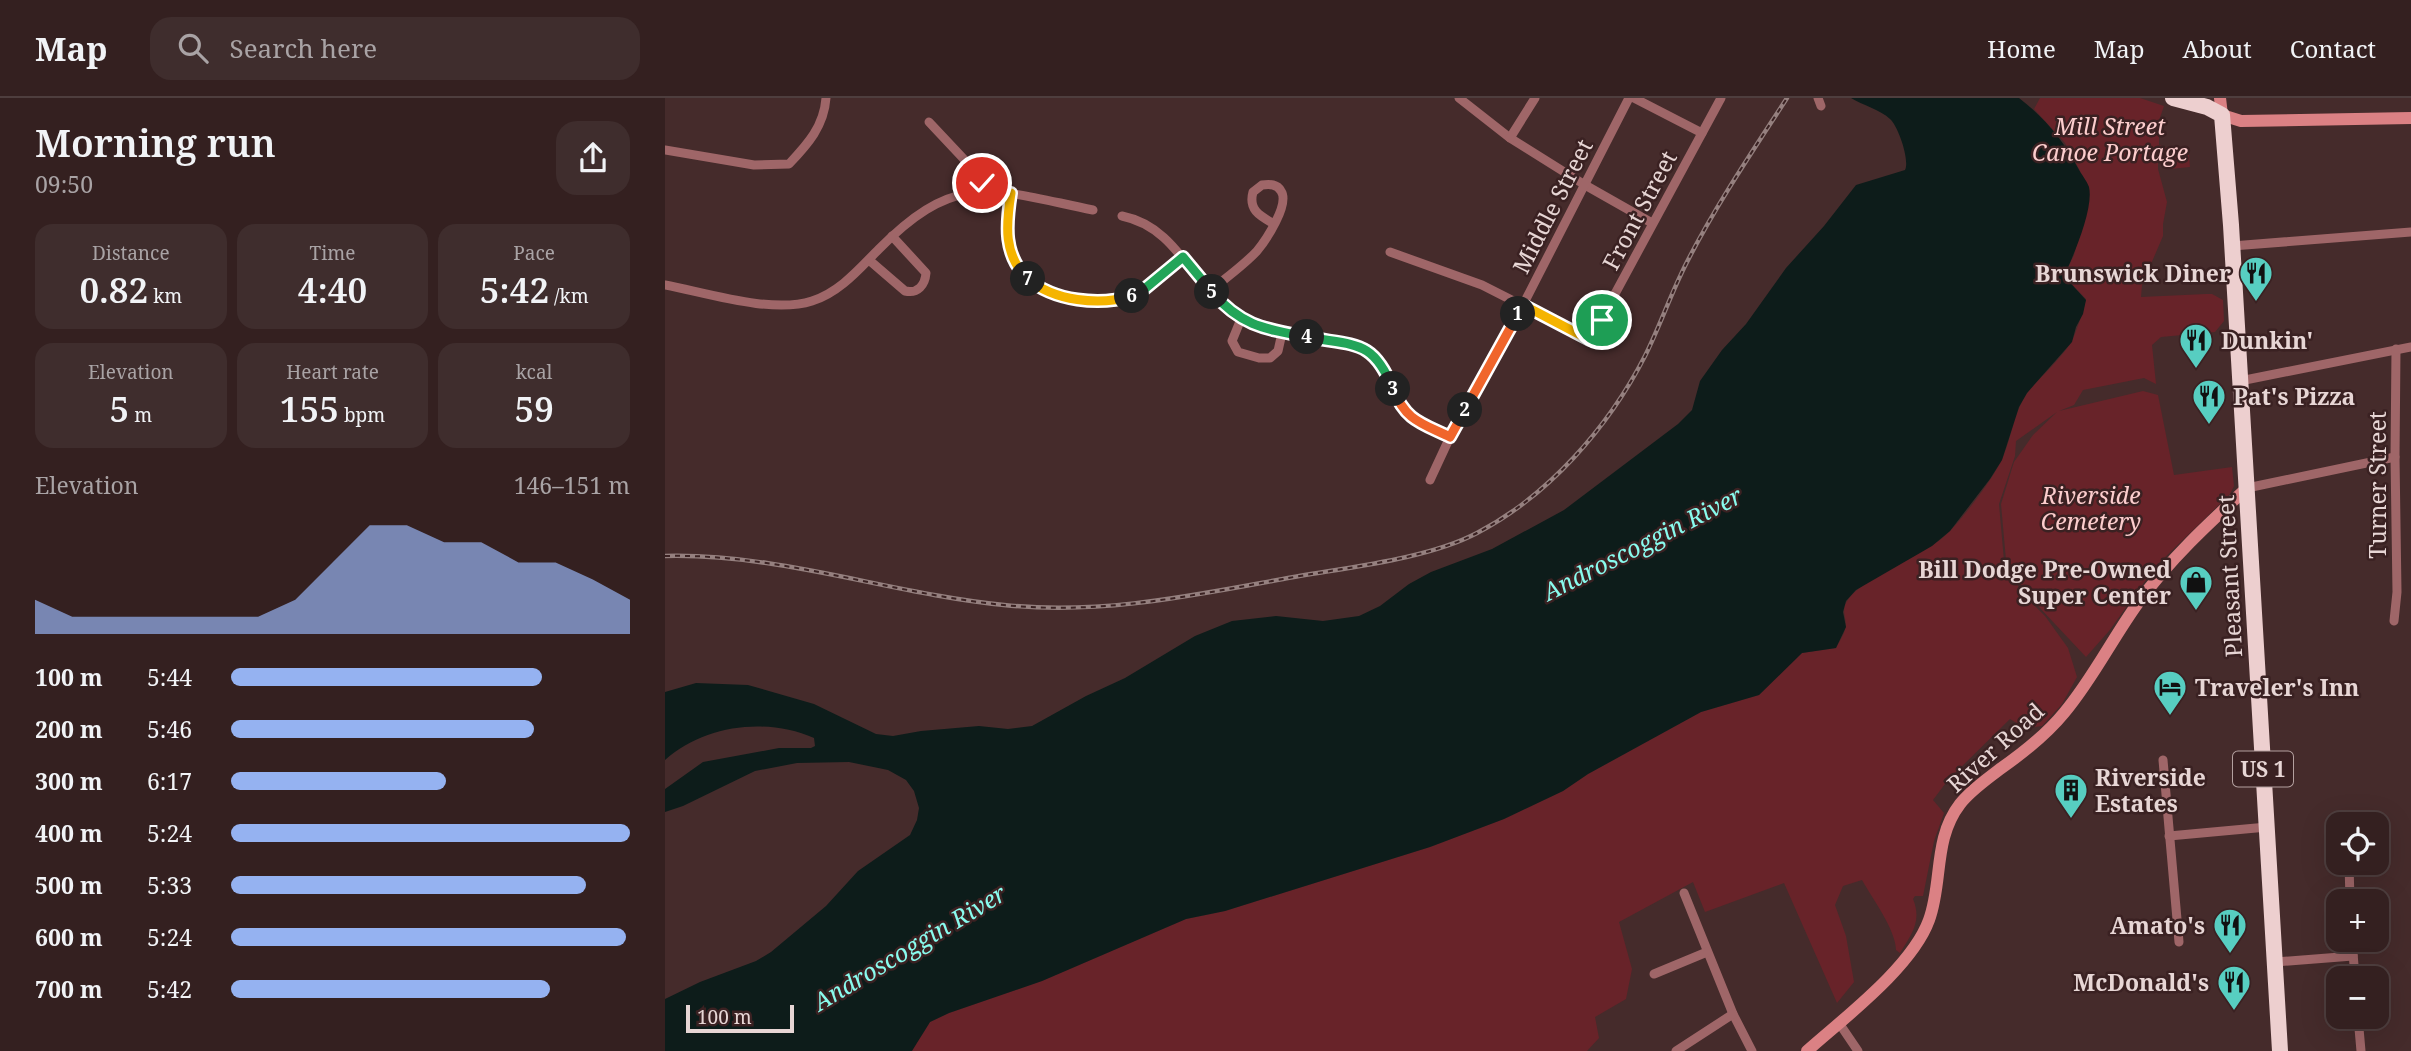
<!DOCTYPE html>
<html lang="en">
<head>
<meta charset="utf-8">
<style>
	:root { --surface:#342020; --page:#3f2d2d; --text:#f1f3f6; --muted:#a9a3a5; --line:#4e3e3e; --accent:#95b2f1 }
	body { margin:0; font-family:"Noto Serif",serif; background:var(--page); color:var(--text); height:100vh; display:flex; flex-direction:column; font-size:26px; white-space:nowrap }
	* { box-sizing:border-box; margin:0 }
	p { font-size:23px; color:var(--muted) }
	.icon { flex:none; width:38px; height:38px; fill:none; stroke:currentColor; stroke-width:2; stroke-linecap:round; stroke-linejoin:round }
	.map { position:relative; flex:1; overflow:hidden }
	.sheet { display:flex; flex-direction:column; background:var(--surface); width:665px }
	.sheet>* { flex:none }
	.buttons { position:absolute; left:1661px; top:714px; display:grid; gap:14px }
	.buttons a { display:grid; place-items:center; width:63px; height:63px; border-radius:14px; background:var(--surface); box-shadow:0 7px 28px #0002,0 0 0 2px var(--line); font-size:35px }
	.scale { position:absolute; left:21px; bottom:18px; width:108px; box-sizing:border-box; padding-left:7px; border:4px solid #e7d6d5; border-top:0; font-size:19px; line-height:24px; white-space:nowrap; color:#e7d6d5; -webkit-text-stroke:5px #3a2122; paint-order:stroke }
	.pin { position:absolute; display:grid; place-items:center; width:60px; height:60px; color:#fff; margin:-30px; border:4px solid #fff; border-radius:50%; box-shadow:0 2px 7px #0007 }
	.km { position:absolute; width:35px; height:35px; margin:-18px; border-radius:50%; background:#222; color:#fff; font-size:19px; line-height:35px; text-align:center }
	.round { display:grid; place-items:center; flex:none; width:74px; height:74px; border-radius:21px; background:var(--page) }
	.summary { display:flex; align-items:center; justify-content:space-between; height:119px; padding:0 35px }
	h1 { font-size:38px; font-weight:600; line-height:52px }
	.metrics { display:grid; grid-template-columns:repeat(3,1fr); gap:10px; height:119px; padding:7px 35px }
	.metrics div { display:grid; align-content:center; border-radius:18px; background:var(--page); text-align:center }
	.metrics b { font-size:35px; font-weight:600 }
	.metrics small { font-size:19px; font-weight:400 }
	.metrics p { font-size:19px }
	.chart { height:196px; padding:14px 35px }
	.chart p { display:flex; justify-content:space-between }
	.chart svg { width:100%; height:126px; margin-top:7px; fill:var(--accent); opacity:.7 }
	ul { padding:0 35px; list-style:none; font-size:23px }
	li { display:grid; grid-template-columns:112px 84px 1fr; align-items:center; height:52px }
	li i { height:18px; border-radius:9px; background:var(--accent) }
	header { display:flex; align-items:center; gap:42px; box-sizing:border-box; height:98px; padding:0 35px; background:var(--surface); border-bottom:2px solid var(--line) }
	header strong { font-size:33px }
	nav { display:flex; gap:38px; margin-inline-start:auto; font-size:24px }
	.search { width:490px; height:63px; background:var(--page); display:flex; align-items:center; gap:18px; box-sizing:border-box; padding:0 24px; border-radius:21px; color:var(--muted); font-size:26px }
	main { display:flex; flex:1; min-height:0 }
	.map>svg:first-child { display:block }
</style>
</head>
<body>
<header>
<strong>Map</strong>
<div class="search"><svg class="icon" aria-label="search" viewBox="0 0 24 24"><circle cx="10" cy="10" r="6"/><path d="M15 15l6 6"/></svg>Search here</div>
<nav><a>Home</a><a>Map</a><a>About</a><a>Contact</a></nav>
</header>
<main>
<section class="sheet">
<div class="summary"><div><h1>Morning run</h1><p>09:50</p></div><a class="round"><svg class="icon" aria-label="share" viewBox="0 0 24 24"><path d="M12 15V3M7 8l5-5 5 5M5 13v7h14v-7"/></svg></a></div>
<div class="metrics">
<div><p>Distance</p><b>0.82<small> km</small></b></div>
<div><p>Time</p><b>4:40</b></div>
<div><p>Pace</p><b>5:42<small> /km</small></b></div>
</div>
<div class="metrics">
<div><p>Elevation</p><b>5<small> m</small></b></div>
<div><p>Heart rate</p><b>155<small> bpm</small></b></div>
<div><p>kcal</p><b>59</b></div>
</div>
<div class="chart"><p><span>Elevation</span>146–151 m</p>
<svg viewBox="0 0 160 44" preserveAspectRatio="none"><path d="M0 44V32L10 38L20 38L30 38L40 38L50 38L60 38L70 32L80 19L90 6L100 6L110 12L120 12L130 19L140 19L150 25L160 32V44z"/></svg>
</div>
<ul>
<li><b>100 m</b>5:44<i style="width:78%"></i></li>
<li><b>200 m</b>5:46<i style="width:76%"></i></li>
<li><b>300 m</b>6:17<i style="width:54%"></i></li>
<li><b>400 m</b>5:24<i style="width:100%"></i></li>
<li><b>500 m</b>5:33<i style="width:89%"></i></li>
<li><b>600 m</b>5:24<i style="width:99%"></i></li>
<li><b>700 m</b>5:42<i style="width:80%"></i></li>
</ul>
</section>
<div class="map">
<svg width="1746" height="953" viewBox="0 0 1746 953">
	<rect width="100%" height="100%" fill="#452b2b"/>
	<path fill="#682329" d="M1375,0h100l24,8 -9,26 4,4v9l30,10 1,12 -20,2 -4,-9h-8v9l9,33 -4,22v12l-21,49 -1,12 65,-3h6l11,6 1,21 -9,11 -54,5 -9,8 4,39 -12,-6 -61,12 -9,15 -15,6 84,-20 15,4 16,80 58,-8 2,19 -4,8 -74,72 -47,65 -23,26 -61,-65 -19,-32 -5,-56 13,-42 19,-27 24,-23 -41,29 -1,15 -16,48 5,57 18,32 23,23 23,32 9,29 -15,27 -20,22 -17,2 -15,-9 -62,61 -15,20 11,13 -10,28 -11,55h-8l-2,3c9,22 -1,35 -13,54l-4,-3c0,-20 -24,-52 -34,-70l-19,6 -8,19 11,31 8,46 -17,21 -53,-120 -79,29 -12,-30 -74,40 13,47 -6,30 -31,18 4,21 -12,13h-681l16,-16 8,-13 19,-9 93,-32 144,-62 39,-8 205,-64 74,-28 59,-28 25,-17 113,-62 58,-17 43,-42 34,-5c3,-6 8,-13 9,-19 3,-9 -4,-16 1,-26 13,-26 80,-46 104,-72 16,-17 44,-53 53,-74 9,-21 11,-46 25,-65 13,-16 30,-30 42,-48 5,-7 14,-35 16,-45l-22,-23 10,-21 14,-52 1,-15 -24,-45 -31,-34z"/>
	<path fill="#0d1c1a" d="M1186,0h168c25,19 44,42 59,70 3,6 9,13 11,19 5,21 -16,70 -25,89l22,24 -3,14 -7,13 -4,15 -45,51 -8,14 -17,53 -12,19 -40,52 -18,15 -76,44 -10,11 -3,11 3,15 -10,21 -34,5 -43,42 -58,17 -113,62 -25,17 -59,28 -74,28 -205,64 -39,8 -144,62 -93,32 -19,9 -18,29h-247v-52l35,-17 56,-21 15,-9 55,-46 32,-35 52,-36 7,-15 2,-12 -5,-17 -8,-11 -18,-10 -39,-8 -52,1 -42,8 -72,35 -18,6v-23l38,-27 76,-14h32l4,-2 -1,-8c-48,-21 -110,-13 -149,22v-68l31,-9 52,2 66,19 62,30 17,2 28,-5 58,-5 29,3 24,-3 54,-30 39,-18 70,-42 37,-15 44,-5 47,5 36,-5 21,-10 29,-22 22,-12 61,-23 72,-39 114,-86 14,-14 8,-29 22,-31 24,-26 40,-56 38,-42 32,-41 49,-15c5,-10 -7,-44 -15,-51 -9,-9 -28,-14 -39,-21z"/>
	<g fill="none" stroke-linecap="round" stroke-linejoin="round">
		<g stroke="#9f6668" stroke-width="9">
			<path d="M794,0l51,40 75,47 67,38"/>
			<path d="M969,0l68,35"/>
			<path d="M1153,0l3,8"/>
			<path d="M264,24l47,50 8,19"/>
			<path d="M845,40l25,-40"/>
			<path d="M0,52l89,15 35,-1c19,-20 35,-38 37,-66"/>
			<path d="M346,95c-9,59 0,97 67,105 18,2 35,5 53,-2 19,-7 36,-25 52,-39"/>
			<path d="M457,118c59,12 71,75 118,103 27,16 63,17 93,23 12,2 26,3 36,10 22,12 21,41 35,59 10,13 31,19 46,26"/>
			<path d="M1567,148l179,-14"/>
			<path d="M725,154l92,33 108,55 131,-242"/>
			<path d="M204,162l36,31c13,3 20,-6 21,-18l-34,-37"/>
			<path d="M0,187c42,8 107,29 147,16 28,-9 47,-32 67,-52 79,-80 115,-59 214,-39"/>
			<path d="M546,192c15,-12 33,-25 46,-39 9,-11 33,-47 24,-60 -4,-7 -11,-7 -19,-6l-9,7c-5,18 7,24 21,32"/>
			<path d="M576,221l-9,22 6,11 21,6h11l8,-7 4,-18"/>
			<path d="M1575,283l171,-34"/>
			<path d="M765,382l20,-43 73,-132 106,-207"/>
			<path d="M1582,390l148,-31"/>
			<path d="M1729,523l3,-29 -2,-135 1,-108"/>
			<path d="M1498,662l16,182"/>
			<path d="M1504,738l98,-9"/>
			<path d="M1712,749l2,-1"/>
			<path d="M1684,765l1,38"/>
			<path d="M1019,795l49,121 19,37"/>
			<path d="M1687,842l3,38"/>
			<path d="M1610,864l78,-6"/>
			<path d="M989,876l53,-22"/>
			<path d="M1693,919l3,34"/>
			<path d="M1174,925l19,28"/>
			<path d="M1011,953l57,-37"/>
		</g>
		<g stroke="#db8184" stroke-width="12">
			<path d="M1555,0l2,17 19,6 170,-3"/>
			<path d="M1142,953c37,-33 105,-84 122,-131 14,-38 4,-81 31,-116 11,-14 26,-24 40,-35 23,-16 46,-34 64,-56 28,-33 48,-74 74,-110 31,-43 70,-79 109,-115"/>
		</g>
		<path stroke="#edcfcf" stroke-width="16" d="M1508,0l34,9 15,8 9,110 49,826"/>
		<defs>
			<path id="rail" d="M0,458c115,-3 226,38 339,49 96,10 186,-9 279,-26 58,-11 143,-19 194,-46 71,-37 131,-105 168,-177 15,-30 26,-63 42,-94 29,-57 65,-110 100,-164"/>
		</defs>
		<use href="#rail" stroke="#95807f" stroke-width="4.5"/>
		<use href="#rail" stroke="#3a2122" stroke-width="2" stroke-dasharray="5" stroke-linecap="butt"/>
	</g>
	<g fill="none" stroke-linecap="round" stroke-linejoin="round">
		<defs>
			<path id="split-1" d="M853,216l5,-9 67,35 12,-20"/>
			<path id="split-2" d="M800,312l53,-96"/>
			<path id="split-3" d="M728,291c13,32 28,34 57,48l15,-27"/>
			<path id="split-4" d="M642,239c48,9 66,2 86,52"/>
			<path id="split-5" d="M547,194c29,34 53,37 95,45"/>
			<path id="split-6" d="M467,198l10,-5 41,-34 29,35"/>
			<path id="split-7" d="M363,181c26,22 71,27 104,17"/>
			<path id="split-8" d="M317,85l2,8 27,2c-5,32 -8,62 17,86"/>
		</defs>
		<use href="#split-1" stroke="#fff" stroke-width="14"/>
		<use href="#split-2" stroke="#fff" stroke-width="14"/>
		<use href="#split-3" stroke="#fff" stroke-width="14"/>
		<use href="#split-4" stroke="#fff" stroke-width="14"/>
		<use href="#split-5" stroke="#fff" stroke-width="14"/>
		<use href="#split-6" stroke="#fff" stroke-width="14"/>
		<use href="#split-7" stroke="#fff" stroke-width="14"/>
		<use href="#split-8" stroke="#fff" stroke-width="14"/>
		<use href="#split-1" stroke="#f5b400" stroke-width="9"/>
		<use href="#split-2" stroke="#f0652b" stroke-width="9"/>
		<use href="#split-3" stroke="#f0652b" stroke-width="9"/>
		<use href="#split-4" stroke="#22a559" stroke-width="9"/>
		<use href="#split-5" stroke="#22a559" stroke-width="9"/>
		<use href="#split-6" stroke="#22a559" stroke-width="9"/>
		<use href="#split-7" stroke="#f5b400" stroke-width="9"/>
		<use href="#split-8" stroke="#f5b400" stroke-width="9"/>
	</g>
	<defs>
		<symbol id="restaurant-pin" viewBox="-11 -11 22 30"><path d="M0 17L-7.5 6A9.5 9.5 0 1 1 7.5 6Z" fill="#57cec1" stroke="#3a2122"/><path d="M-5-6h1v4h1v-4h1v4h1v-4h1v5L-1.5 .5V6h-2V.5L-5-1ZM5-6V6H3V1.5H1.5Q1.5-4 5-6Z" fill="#111"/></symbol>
		<symbol id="shop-pin" viewBox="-11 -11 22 30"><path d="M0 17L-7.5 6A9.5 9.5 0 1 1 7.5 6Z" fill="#57cec1" stroke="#3a2122"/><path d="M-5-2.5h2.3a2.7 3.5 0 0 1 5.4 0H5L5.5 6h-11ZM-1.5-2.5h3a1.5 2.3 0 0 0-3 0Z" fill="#111"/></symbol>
		<symbol id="hotel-pin" viewBox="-11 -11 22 30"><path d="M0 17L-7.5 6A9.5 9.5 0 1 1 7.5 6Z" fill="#57cec1" stroke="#3a2122"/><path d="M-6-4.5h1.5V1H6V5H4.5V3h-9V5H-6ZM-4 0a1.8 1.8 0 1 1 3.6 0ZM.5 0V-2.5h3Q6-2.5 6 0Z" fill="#111"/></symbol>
		<symbol id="building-pin" viewBox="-11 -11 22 30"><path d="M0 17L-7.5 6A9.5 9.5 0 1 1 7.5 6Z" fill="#57cec1" stroke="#3a2122"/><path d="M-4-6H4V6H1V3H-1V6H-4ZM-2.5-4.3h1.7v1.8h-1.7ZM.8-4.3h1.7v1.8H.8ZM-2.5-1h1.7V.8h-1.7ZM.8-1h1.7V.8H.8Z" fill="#111"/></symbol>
	</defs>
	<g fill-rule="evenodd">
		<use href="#restaurant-pin" x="1572" y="156" width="38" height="52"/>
		<use href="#restaurant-pin" x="1512" y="223" width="38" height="52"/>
		<use href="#restaurant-pin" x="1525" y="279" width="38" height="52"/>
		<use href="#shop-pin" x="1512" y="465" width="38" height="52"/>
		<use href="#hotel-pin" x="1486" y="570" width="38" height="52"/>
		<use href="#building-pin" x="1387" y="673" width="38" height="52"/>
		<use href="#restaurant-pin" x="1546" y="808" width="38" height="52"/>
		<use href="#restaurant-pin" x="1550" y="865" width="38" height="52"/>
	</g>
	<g text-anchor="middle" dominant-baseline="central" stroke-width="5" stroke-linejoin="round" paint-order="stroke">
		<rect fill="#3a2122" stroke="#b3a09f" stroke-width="2" x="1568" y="653.5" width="60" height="35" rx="5"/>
		<g font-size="21" font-weight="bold" fill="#e7d6d5">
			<text x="1598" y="671">US 1</text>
		</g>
		<g font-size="23" font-style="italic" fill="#fccdcd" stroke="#3a2122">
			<text x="1445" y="28">Mill Street<tspan x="1445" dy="26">Canoe Portage</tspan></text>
			<text x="1426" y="397">Riverside<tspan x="1426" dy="26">Cemetery</tspan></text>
		</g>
		<g font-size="23" fill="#e7d6d5" stroke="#3a2122">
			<text transform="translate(887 108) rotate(-63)">Middle Street</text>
			<text transform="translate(974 112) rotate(-62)">Front Street</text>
			<text transform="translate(1712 387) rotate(-90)">Turner Street</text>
			<text transform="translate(1564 478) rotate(-93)">Pleasant Street</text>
			<text transform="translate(1330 649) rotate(-42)">River Road</text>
		</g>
		<g font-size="23" font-weight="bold" fill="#e7d6d5" stroke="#3a2122" text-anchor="end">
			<text x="1566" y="175">Brunswick Diner</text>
			<text x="1556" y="242" text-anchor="start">Dunkin'</text>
			<text x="1568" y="298" text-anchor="start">Pat's Pizza</text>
			<text x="1506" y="471">Bill Dodge Pre-Owned<tspan x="1506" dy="26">Super Center</tspan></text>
			<text x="1530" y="589" text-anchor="start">Traveler's Inn</text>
			<text x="1430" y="679" text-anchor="start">Riverside<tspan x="1430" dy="26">Estates</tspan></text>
			<text x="1540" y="827">Amato's</text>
			<text x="1544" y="884">McDonald's</text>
		</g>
		<g font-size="24" font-style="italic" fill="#89fbee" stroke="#3a2122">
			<text transform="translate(977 445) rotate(-27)">Androscoggin River</text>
			<text transform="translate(244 849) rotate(-31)">Androscoggin River</text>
		</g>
	</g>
</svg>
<div class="buttons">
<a><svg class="icon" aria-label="locate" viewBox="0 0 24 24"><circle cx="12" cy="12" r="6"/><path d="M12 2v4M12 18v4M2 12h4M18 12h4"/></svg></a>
<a>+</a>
<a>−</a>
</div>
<div class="scale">100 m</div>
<div class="pin" style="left:937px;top:222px;background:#1e9e55"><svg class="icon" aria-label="arrive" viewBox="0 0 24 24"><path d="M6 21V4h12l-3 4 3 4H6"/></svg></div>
<div class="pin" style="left:317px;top:85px;background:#d93025"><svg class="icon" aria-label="check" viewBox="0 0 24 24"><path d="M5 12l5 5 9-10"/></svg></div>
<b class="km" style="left:853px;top:216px">1</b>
<b class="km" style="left:800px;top:312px">2</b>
<b class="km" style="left:728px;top:291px">3</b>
<b class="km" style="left:642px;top:239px">4</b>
<b class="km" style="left:547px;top:194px">5</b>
<b class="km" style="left:467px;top:198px">6</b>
<b class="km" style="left:363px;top:181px">7</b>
</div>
</main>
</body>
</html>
